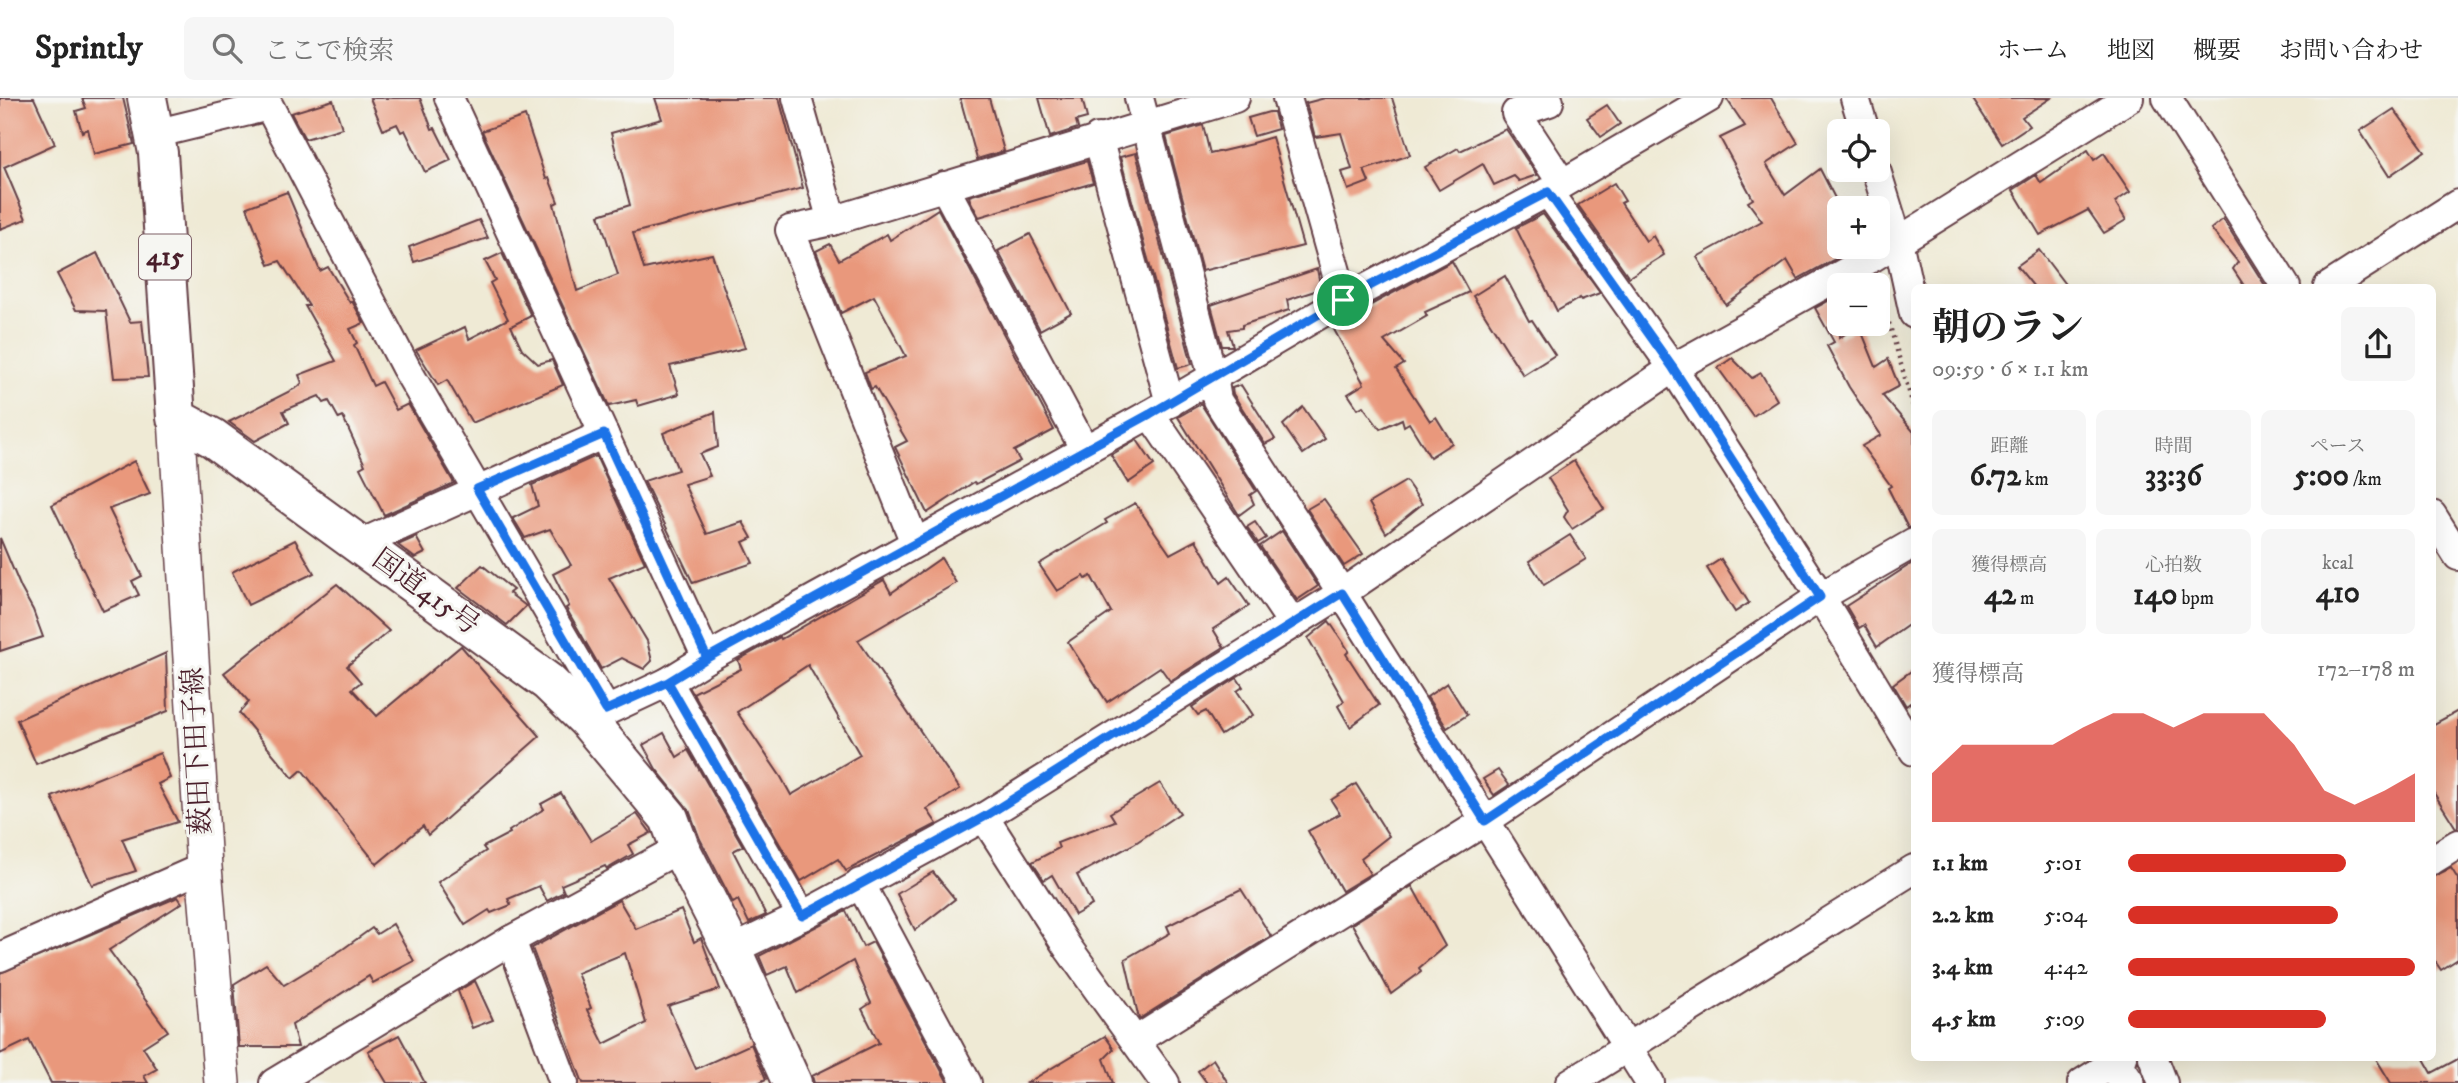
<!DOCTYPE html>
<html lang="ja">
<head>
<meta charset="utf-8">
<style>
	:root { --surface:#fff; --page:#f6f6f6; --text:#222; --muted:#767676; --line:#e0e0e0; --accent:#d93025 }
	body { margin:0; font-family:"IM FELL DW Pica","Noto Serif JP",serif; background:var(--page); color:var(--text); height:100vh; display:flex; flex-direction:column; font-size:26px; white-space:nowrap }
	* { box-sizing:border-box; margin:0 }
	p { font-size:23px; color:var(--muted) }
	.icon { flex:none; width:38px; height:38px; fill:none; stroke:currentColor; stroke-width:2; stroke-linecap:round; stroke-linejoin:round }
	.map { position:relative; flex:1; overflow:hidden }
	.sheet { position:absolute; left:1911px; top:186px; width:525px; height:777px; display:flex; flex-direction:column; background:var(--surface); border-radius:10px; box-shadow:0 7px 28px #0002 }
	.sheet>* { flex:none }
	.buttons { position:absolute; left:1827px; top:21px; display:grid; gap:14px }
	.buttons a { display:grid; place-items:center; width:63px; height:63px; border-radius:10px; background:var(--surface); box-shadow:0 7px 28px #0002; font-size:35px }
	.pin { position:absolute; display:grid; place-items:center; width:60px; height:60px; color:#fff; margin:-30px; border:4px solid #fff; border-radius:50%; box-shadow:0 2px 7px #0007 }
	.round { display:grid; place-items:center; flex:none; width:74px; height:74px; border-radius:10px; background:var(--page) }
	.summary { display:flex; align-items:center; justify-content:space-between; height:119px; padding:0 21px }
	h1 { font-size:38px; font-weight:700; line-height:52px }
	.metrics { display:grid; grid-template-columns:repeat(3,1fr); gap:10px; height:119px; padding:7px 21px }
	.metrics div { display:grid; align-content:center; border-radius:10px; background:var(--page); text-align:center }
	.metrics b { font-size:30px; font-weight:700 }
	.metrics small { font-size:19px; font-weight:400 }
	.metrics p { font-size:19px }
	.chart { height:196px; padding:14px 21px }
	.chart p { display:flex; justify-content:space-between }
	.chart svg { width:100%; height:126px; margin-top:7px; fill:var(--accent); opacity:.7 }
	ul { padding:0 21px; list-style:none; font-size:23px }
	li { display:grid; grid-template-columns:112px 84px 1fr; align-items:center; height:52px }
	li i { height:18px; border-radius:9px; background:var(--accent) }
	header { display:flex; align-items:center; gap:42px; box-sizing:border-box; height:98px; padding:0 35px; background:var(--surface); border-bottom:2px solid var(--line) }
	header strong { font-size:33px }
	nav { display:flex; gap:38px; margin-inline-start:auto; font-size:24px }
	.search { width:490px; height:63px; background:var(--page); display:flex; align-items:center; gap:18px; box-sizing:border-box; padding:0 24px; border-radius:10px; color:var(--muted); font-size:26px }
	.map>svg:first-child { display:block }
</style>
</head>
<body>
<header>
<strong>Sprintly</strong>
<div class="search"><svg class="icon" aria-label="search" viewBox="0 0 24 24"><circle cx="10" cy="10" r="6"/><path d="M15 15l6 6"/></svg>ここで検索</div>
<nav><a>ホーム</a><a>地図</a><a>概要</a><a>お問い合わせ</a></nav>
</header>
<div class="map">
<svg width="2458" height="985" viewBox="0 0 2458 985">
	<rect width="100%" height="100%" fill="#f6f6f2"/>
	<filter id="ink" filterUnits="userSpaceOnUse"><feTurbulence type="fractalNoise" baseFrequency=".0143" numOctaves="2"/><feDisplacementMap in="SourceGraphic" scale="14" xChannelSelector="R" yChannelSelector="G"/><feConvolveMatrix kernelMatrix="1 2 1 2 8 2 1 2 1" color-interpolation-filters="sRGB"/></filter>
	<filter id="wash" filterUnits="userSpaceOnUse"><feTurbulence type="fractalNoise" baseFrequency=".00686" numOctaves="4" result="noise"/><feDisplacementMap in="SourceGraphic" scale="28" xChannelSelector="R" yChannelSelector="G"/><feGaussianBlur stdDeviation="1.57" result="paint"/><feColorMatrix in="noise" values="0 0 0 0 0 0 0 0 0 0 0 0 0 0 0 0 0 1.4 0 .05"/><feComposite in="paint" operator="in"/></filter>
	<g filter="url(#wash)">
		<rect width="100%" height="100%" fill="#efead5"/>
		<g id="blocks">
			<g fill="#e9987c" fill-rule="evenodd">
				<path d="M0,0h34l21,46 -51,23 22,52 -26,10z"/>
				<path d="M82,0h41l11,46 -40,10 -6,-25 -6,3 -6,-21 10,-3z"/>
				<path d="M370,0h50l12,31 3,-1 16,32 -26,12 -20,-42 -4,2 -4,-8 -14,6z"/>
				<path d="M655,0h124l24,90 -170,45 11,36 68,-15 33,94 -75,18 9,28 -41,12 -2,-6 -27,6 -127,-275 43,-15 21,63 3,-1 9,24 -4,2 23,87 41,-16 -19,-60 31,-10 -19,-72 51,-14z"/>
				<path d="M960,0h29l15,53 -27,8z"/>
				<path d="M1039,0h43l5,20 -11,3 2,7 -28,9z"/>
				<path d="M1325,0h67l18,57 -46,15 5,12 -21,8 -6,-18 10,-3 -11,-36 -26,4 -9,-34z"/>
				<path d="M1726,0h45l27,45 -32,21 19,31 35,-26 19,37v41h8l3,4 -52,28 -11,-19 -61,45 -29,-48 65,-36 -14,-19 5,-3 -33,-61 25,-12z"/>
				<path d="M1972,0h79l-29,19 7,9 -27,18z"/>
				<path d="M333,2l9,28 -37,11 -14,-26z"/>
				<path d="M1607,7l13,19 -19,13 -14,-19z"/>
				<path d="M2394,11l31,42 -36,25 -29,-45z"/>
				<path d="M1269,14h5l4,17 -24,7 -6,-18z"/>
				<path d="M1203,27l7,29 42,-10v-1l20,-6 31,109 -101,25 -36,-135z"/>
				<path d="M1506,31l31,46 -18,6 -5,-5 -20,9 -11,-21 -44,26 -14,-23 33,-19 2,3z"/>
				<path d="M2088,52l6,10 10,-7 26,39 -15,10 11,18 -22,13 -16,-23 -48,25 -27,-45 23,-15 5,8z"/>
				<path d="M1136,55l56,211 -14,4 -58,-211z"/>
				<path d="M1087,63l6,22 -114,34 -9,-17 -1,-4z"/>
				<path d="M1614,85l11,18 -4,2 25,38 7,-5 11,19 -35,22 -51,-72z"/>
				<path d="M287,94l33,79 8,-4 22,36 2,-2 12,22 -14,6 7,14 -3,2 19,41 8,-4 15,28 12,-6 46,79 -70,32 -24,-47 5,-3 -22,-48 -4,2 -10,-18 -5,2 -5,-7 -36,15 6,12 -34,18 -26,-19 69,-35 4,-4 -3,-8 37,-14 -31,-55h4l-29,-45 -11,4 -22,-58z"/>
				<path d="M938,111l116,221 -40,21 6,10 -44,23 -2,-2 -47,31 -32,-66 12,-6 -32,-54 -4,2 -6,-17 41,-16 -32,-60 -33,17 -25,-62 14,-7 9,16 48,-26 3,6z"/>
				<path d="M1543,116l57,79 -19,7 -1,-2 -23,13 -41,-83z"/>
				<path d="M2223,121l43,68h-21l-12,-18 5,-7 -27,-33z"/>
				<path d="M479,122l9,18 -74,24 -5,-15z"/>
				<path d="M1030,136l41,79 -31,17 -42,-79z"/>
				<path d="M2039,152l28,37h-33l-17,-21z"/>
				<path d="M97,155l33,69 12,-1 6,56 -34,1 -8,-67 -30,-1 -19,-36z"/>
				<path d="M502,155l29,63 -20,10 11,23 16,15 14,-4 11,25 -91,38 -25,-43 -9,5 -22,-35 49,-23 4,12 39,-20 -18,-36 5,-3 -10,-19z"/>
				<path d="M1452,163l17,31 -44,20 2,4 -43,25 20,23 -8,5 34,52 6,-4 16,26 -22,14 -21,-34 -5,3 -2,-7 -22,10 -17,-23 -5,3 -10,-15 16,-10 -32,-58z"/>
				<path d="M1317,171l4,20 -34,11 2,10 -47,15v3l-14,2 5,16h-11l-11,-41z"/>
				<path d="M1505,178l24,45 3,-1 23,35 -32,20 -50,-79z"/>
				<path d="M1839,197v43l20,-13 17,42 12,-8 11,27 -17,9 32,37v94l-6,2 -20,-40 3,-2 -29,-40 19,-11 -32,-48 -22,-41 7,-4 -19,-34z"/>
				<path d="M1732,260l20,20 9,-5 16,27 -24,16 -35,-48z"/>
				<path d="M1241,287l34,54 -10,5 -32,-50 -1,-6z"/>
				<path d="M1201,306l55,87 -6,4 4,9 -15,11 -61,-98z"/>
				<path d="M1303,309l22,32 -22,15 -20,-29z"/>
				<path d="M715,314l3,35 -18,7 10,22 -26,8 23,50 36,-12 9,16 -9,4 10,21 -60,20 -49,-102 34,-11 -15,-37z"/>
				<path d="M1137,342l17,25 -26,18 -17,-28z"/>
				<path d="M596,358l49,107 -36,15 38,63 5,20 -8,8 -22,-11 -21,11 -35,-61 3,-2 -16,-32 18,-9 -21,-36 -25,9 -12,-20 25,-12 -6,-21z"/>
				<path d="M134,363l16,33 -41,15 33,67 -10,5 7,14 -36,16 -51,-106z"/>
				<path d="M1574,363l30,48 -32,20 -8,-12 4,-7 -20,-32z"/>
				<path d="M1406,383l16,23 -36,29 -17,-30z"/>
				<path d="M1324,401l39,55 -19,12 -37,-57z"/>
				<path d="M1135,405l35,51 26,-14 25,43 8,-6 20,29 -36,23 11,18 -54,34 -10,-14 -53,35 -39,-60 43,-30 -20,-36 -5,3 -2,-3 -27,15 -18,-27 68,-41 -2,-3z"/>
				<path d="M1255,424l11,16 -8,5 -11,-16z"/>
				<path d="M1282,433l36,55 -21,14 -37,-54z"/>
				<path d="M1570,437l16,24 -42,26 -15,-24z"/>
				<path d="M416,439l9,16 -10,5 -17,-13z"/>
				<path d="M0,440l21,50 12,22 10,27 -43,14z"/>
				<path d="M295,442l19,33 -66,32 -16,-33z"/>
				<path d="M941,460l15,25 -98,57 102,149 -33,20 10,15 -91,47 -8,-12 -37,22 -108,-188 48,-24 -3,-9 42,-23 1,2 103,-59 7,13zM808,567l52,90 -69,40 -10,-18 -44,-65z"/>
				<path d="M1721,461l28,44 -14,9 -28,-44z"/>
				<path d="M1914,464v59l-37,26 -13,-22 -5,3 -13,-22z"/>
				<path d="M482,467l31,25 -4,3 17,13 -19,19 -49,-37z"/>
				<path d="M337,486l52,47 -42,35 14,16 -9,7 25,27 84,-70 79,90 -112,99 -5,-9 -46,38 -75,-94 -9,8 -54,-65 10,-11 -25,-29z"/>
				<path d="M1329,523l20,30 -3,3 33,51 -29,22 -12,-21 6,-5 -36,-63z"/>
				<path d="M166,555l2,58 -132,53 -19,-44z"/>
				<path d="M1914,571v31l-8,6 -13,-22z"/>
				<path d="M1237,580l6,9 -6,4 16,24 -32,20 -15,-24 -8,4 -6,-8z"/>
				<path d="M1447,585l20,32 -20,13 -20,-31z"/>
				<path d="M2458,613v116l-2,1 -24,-38v-65z"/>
				<path d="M664,635l13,24 11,-7 55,96 -10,5 33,64 -17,8 -11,-23 -5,3 -33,-64 -11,-29 -33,-41 -13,-24z"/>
				<path d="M160,655l10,25 -12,6 20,38 -56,17 14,32 -44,14 -40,-88z"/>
				<path d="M1498,672l11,15 -15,10 -11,-16z"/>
				<path d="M1160,685l20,30 -46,31 -57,31 15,30 -17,10 -23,-40 -8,5 -12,-18 27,-14 -2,-5 58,-22 -5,-8z"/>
				<path d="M1356,686l33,52 -28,22 9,16 -28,17 -34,-60 32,-17 -9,-14z"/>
				<path d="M561,695l30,48 46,-27 14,19 -23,12 5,9 -26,15 -2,-3 -44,19 3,7 -17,9 -8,-15 -31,13 3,6 -20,8 -2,-3 -24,15 -27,-43 48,-31 -3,-4 27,-14 -1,-2 35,-22 -3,-5z"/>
				<path d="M2451,770l7,11v80l-17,11 -9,-13v-80z"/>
				<path d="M933,774l22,27 -40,31 -18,-36z"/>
				<path d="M1412,788l33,60 -26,22 2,4 -30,22 -39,-70z"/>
				<path d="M1241,791l30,47 -132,83 -14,-60 45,-26 -3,-7z"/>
				<path d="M178,799l4,6 -73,47 59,81 -25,16 14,22 -13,7 4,7h-97l-22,-43 -29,14v-81z"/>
				<path d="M619,802l17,29 45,-19 13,32 7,-4 19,51 -52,17 28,63 55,-25 15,35 -8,4h-175l-51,-135zM625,855l21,70 -42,21 -17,-34 4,-2 -14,-35z"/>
				<path d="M846,813l17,36 10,-5 75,141h-134l-2,-7 67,-33 -17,-34 9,-6 -18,-42 -55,32 -11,-27 -20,9 -8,-19z"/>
				<path d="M393,826l21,37 -41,22 -4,-7 -77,49 6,22h-59l-5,-63 32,-20 18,21 59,-36 29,-21 5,6z"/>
				<path d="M475,883l18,39 -21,8 -14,-37z"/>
				<path d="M399,937l26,48h-38l-19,-32z"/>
				<path d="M1105,938l9,13 -10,10 9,24h-86z"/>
				<path d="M2375,959h48l9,16 26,-14v24h-67z"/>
				<path d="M1213,961l15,24h-21l-9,-12z"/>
			</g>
		</g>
	</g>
	<g filter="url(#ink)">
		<use href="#blocks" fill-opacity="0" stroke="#633d44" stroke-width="2"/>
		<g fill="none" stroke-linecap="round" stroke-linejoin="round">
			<defs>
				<g id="minor">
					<path d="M449,0l258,560"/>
					<path d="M797,0l35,123"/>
					<path d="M1139,0l74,279 4,23 125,193 308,490"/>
					<path d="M1287,0l57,202"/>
					<path d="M1548,0l1,4 -33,11 46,70"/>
					<path d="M1855,0l10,33"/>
					<path d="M2167,0l119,189"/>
					<path d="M154,36l115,-28 137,262 200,342"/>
					<path d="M1098,40l72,265"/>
					<path d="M1876,72l22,71 16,73"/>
					<path d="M944,88l141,264"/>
					<path d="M1548,94l125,176 144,223 97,160"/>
					<path d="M2328,189l130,-83"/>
					<path d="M1150,316l143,210"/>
					<path d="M2432,417l26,41"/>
					<path d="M915,445l-125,-313 42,-9 403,-123"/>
					<path d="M360,446l244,-110"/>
					<path d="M668,584l134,234"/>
					<path d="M587,622l81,-38 39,-24 443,-244 194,-114 204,-108 161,-94"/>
					<path d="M984,719l84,131 67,93"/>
					<path d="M2432,762l26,-16"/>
					<path d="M860,785l107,200"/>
					<path d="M511,842l53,143"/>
					<path d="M732,852l70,-34 182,-99 358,-224 331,-225 200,-111 256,-159"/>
					<path d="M0,859l204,-90"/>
					<path d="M2153,959l10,26"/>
					<path d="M274,985l237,-143 169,-92"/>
					<path d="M1165,985l-30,-42 350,-220 335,-224 94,-54"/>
					<path d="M1570,985l344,-214"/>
					<path d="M2082,985l41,-26"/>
				</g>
				<g id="major">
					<path d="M176,320l28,449 18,216"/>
					<path d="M2114,965l13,20"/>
				</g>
				<path id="highway" d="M147,0l11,55 18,265 37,20 335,244 39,38 82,98 11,30 52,102 60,133"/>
			</defs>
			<use href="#minor" stroke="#633d44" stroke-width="32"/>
			<use href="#major" stroke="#633d44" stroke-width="38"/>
			<use href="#highway" stroke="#633d44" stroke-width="42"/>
			<g stroke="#633d44" stroke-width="4.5" stroke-dasharray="2 5" stroke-linecap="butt">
				<path d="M1878,184l7,26"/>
				<path d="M1889,225l25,86"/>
			</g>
			<use href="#minor" stroke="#fff" stroke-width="28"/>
			<use href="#major" stroke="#fff" stroke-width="35"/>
			<use href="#highway" stroke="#fff" stroke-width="38"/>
		</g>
	</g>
	<g fill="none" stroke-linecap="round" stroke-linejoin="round" filter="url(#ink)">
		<defs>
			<path id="route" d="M1343,202l-193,114 -443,244 -39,24 -62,28 -129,-221 127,-55 103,224 -39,24 134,234 182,-99 358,-224 143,228 335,-224 -147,-229 -125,-176 -205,108"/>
		</defs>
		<use href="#route" stroke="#fff" stroke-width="14"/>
		<use href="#route" stroke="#1a73e8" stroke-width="9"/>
	</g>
	<g text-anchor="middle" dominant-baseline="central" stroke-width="6" stroke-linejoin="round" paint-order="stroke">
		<rect fill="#f6f6f2" stroke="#7e6067" stroke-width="2" x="139" y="136.5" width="52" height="45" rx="5"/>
		<g font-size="26" font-weight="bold" fill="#4a1f2b">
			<text x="165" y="159">415</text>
		</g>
		<g font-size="28" fill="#4a1f2b" stroke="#f6f6f2">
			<text transform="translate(426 494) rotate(36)">国道415号</text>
			<text transform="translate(197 653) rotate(-93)">薮田下田子線</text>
		</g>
	</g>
</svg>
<div class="buttons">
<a><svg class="icon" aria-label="locate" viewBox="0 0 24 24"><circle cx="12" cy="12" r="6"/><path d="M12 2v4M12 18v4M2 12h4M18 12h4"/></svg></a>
<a>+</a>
<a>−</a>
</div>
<div class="pin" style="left:1343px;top:202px;background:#1e9e55"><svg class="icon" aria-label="arrive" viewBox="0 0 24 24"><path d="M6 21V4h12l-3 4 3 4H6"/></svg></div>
<section class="sheet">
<div class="summary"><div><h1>朝のラン</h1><p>09:59 · 6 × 1.1 km</p></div><a class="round"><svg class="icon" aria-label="share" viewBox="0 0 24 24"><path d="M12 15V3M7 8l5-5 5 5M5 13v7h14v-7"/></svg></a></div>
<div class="metrics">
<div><p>距離</p><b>6.72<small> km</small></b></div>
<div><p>時間</p><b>33:36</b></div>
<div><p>ペース</p><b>5:00<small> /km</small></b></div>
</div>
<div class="metrics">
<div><p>獲得標高</p><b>42<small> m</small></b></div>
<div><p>心拍数</p><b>140<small> bpm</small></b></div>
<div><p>kcal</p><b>410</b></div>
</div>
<div class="chart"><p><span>獲得標高</span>172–178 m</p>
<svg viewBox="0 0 160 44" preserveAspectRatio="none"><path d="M0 44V27L10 17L20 17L30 17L40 17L50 11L60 6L70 6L80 11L90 6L100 6L110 6L120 17L130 33L140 38L150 33L160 27V44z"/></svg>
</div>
<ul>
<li><b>1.1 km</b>5:01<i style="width:76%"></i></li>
<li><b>2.2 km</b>5:04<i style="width:73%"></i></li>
<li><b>3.4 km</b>4:42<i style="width:100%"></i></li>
<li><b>4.5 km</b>5:09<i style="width:69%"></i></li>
</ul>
</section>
</div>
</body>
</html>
